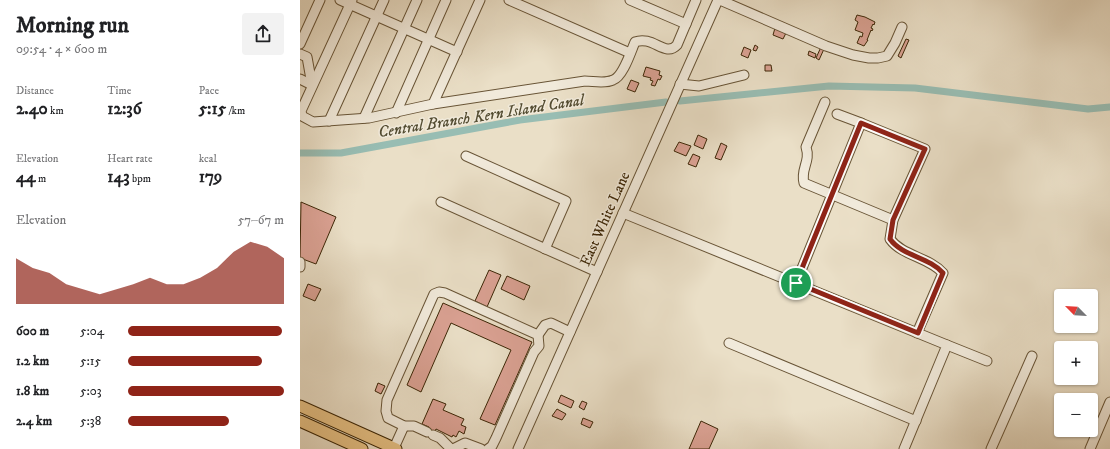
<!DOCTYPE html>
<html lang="en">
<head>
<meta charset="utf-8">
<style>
	:root { --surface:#fff; --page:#f2f2f2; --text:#202124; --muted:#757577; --accent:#8f2418 }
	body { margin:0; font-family:"IM FELL DW Pica",serif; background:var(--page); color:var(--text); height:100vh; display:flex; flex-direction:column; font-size:15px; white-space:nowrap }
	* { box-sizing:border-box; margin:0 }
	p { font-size:13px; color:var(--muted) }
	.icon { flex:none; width:22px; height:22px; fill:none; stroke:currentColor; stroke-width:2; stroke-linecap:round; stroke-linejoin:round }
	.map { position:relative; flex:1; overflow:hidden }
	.side { display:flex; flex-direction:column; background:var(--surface); width:300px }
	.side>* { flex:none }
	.needle { width:26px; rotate:294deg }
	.tools { position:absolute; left:754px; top:289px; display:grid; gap:8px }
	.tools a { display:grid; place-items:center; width:44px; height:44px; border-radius:4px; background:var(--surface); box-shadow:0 1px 3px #0004; font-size:20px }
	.pin { position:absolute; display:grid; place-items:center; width:34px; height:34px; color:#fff; margin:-17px; border:2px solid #fff; border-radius:50%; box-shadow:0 1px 4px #0007 }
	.round { display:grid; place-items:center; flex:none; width:42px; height:42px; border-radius:4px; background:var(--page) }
	.overview { display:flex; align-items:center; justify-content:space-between; height:68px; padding:0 16px }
	h1 { font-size:22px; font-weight:700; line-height:30px }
	.figures { display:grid; grid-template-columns:repeat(3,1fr); gap:6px; height:68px; padding:4px 16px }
	.figures div { display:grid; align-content:center }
	.figures b { font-size:17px; font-weight:700 }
	.figures small { font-size:11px; font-weight:400 }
	.figures p { font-size:11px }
	.chart { height:112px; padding:8px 16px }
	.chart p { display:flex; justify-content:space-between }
	.chart svg { width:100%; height:72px; margin-top:4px; fill:var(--accent); opacity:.7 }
	ul { padding:0 16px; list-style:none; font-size:13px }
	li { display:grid; grid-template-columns:64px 48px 1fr; align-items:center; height:30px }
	li i { height:10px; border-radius:5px; background:var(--accent) }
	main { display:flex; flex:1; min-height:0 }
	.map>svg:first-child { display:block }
</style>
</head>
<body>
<main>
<section class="side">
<div class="overview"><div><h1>Morning run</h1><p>09:54 · 4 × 600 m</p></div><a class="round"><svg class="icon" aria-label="share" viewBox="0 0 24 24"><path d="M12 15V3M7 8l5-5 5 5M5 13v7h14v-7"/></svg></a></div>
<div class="figures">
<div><p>Distance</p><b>2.40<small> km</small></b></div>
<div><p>Time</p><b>12:36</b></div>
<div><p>Pace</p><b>5:15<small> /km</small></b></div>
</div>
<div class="figures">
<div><p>Elevation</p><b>44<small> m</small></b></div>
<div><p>Heart rate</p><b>143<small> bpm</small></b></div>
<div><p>kcal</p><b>179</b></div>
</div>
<div class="chart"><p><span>Elevation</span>57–67 m</p>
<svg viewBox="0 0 160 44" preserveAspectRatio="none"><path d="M0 44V16L10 22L20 25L30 32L40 35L50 38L60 35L70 32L80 28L90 32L100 32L110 28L120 22L130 12L140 6L150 9L160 16V44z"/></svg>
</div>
<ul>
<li><b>600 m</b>5:04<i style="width:99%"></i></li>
<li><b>1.2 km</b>5:15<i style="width:86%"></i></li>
<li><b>1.8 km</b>5:03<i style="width:100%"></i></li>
<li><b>2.4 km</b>5:38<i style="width:65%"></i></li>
</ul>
</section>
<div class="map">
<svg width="810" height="449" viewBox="0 0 810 449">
	<rect width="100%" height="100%" fill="#eadfc7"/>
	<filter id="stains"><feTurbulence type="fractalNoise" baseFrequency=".005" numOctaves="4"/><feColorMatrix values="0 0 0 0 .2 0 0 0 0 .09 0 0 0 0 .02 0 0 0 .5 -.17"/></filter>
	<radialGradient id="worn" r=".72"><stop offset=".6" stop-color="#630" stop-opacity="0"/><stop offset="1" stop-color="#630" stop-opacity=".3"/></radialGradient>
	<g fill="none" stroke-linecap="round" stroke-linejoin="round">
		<g stroke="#98bdb3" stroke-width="7">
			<path d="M380,101l149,-15 86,2 173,21 22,-2"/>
			<path d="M0,153h41l179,-33 146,-18"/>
		</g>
	</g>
	<g fill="#dba294" stroke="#3c2606">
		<path d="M557,15l8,2 10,5 -1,3 -1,-1 -2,4 2,1 -1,2 -1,-1 -4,10h1l-4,6 -7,-3 3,-7 2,1 1,-4 -8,-3 3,-8 -3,-2z"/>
		<path d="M475,28l11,5 -3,6 -10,-4z"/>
		<path d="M606,39l3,1 -8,18 -3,-2z"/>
		<path d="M455,45l3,2 -2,4 -3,-1z"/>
		<path d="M444,47l7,3 -3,8 -7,-3z"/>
		<path d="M521,47l3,2 -5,11 -3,-2z"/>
		<path d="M509,51l7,3 -1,4 -7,-3z"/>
		<path d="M465,65h6l1,6h-7z"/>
		<path d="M346,67l14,4 -1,4 3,1 -2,4 -2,-1 -3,7 -4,-1 2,-4 -3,-1 1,-2 -8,-2z"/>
		<path d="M331,80l8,3 -4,9 -8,-3z"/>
		<path d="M398,135l9,4 -4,10 -9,-4z"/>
		<path d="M379,142l12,4 -5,10 -12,-5z"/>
		<path d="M421,143l6,3 -6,14 -6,-2z"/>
		<path d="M393,154l7,3 -4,10 -8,-3z"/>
		<path d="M1,202l35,15 -20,47 -16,-6z"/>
		<path d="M189,270l12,5 -14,32 -12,-6z"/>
		<path d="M207,276l23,10 -6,14 -23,-11z"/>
		<path d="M8,284l13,5 -6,12 -12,-5z"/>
		<path d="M143,303l89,39 -37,83 -15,-6 31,-69 -60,-27 -30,69 -14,-7z"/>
		<path d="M78,383l7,3 -4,8 -6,-3z"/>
		<path d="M261,395l13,6 -3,7 -13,-6z"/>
		<path d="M133,399l13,5 -3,6 21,9 -3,6 5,2 -2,7 -5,-3 -3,6 -3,-2 -1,2 -16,-8 -4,9 -6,-3 3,-8 -7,-3z"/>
		<path d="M282,401l5,2 -3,7 -5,-3z"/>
		<path d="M257,409l9,5 -4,6 -10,-4z"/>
		<path d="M283,418l10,4 -3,6 -9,-4z"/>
		<path d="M401,421l17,8 -9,20h-20z"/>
	</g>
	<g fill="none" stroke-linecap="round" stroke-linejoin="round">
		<defs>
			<g id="minor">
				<path d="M40,0l117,52"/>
				<path d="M52,0l-51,111 1,5 11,6 56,-4 64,-14 47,-104"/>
				<path d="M209,0l121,53"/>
				<path d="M330,0l56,24"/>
				<path d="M420,0l106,46 27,9 16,3h9l9,-2 8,-13 7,-16"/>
				<path d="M0,44l20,-44"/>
				<path d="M0,54l7,3 5,28"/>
				<path d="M0,79l12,6"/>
				<path d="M380,84l19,2 45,-11"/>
				<path d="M525,102l-19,45c5,15 -6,22 -2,36l89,37"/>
				<path d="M133,104l152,-23c8,0 20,3 28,-1 10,-3 18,-29 22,-38 18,-7 30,16 42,3l19,-45"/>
				<path d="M96,113l50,-113"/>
				<path d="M537,114l24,9"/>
				<path d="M64,118l53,-118"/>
				<path d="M29,121l55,-121"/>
				<path d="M166,156l100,45 -21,48"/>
				<path d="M141,202l156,70"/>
				<path d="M323,213l324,132 -43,104"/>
				<path d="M0,262v5"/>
				<path d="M496,283l65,-160 64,26 -32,71 -3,19c12,17 39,18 53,34l-26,60"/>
				<path d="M238,335l7,-10 6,-2 19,9"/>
				<path d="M429,343l187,78"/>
				<path d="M647,345l40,16"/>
				<path d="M127,432l-13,-6h-10l-16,-8 -2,-7 1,-11 47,-106 5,-2 6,1 93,42 1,11 -5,6 -38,86 -4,8 -4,3"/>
				<path d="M133,435l7,3 11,11"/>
				<path d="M94,448l10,-22"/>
				<path d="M153,449l12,-6 16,6"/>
				<path d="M218,449l200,-449"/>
				<path d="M691,449l41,-93"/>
				<path d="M790,449l20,-47"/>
			</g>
			<g id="major">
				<path d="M0,406l96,43"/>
				<path d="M0,421l62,28"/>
			</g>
		</defs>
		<use href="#minor" stroke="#685436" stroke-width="11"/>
		<use href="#major" stroke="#3c2606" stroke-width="13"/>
		<use href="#minor" stroke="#f1eadb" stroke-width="9"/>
		<use href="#major" stroke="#e5c084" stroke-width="11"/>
	</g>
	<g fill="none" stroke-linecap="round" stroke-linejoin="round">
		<defs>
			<path id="route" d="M561,123l64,26 -32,71 -3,19c12,17 39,18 53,34l-25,60 -122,-50z"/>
		</defs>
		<use href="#route" stroke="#fff" stroke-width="8"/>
		<use href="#route" stroke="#8f2418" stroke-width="5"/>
	</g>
	<g text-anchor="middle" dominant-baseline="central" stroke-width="3" stroke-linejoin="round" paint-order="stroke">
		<g font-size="15" fill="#3c2606" stroke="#f1eadb">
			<text transform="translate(305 219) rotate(-66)">East White Lane</text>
		</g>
		<g font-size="16" font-style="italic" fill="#534c31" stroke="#f1eadb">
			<text transform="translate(181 116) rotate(-9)">Central Branch Kern Island Canal</text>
		</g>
	</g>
	<rect width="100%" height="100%" filter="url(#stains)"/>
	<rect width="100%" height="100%" fill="url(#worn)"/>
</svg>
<div class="tools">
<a><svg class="needle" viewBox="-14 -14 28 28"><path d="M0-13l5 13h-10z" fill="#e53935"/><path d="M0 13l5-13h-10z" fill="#757577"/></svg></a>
<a>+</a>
<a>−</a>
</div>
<div class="pin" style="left:496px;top:283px;background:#1e9e55"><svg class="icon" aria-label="arrive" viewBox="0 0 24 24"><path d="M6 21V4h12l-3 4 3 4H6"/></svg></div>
</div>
</main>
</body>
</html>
